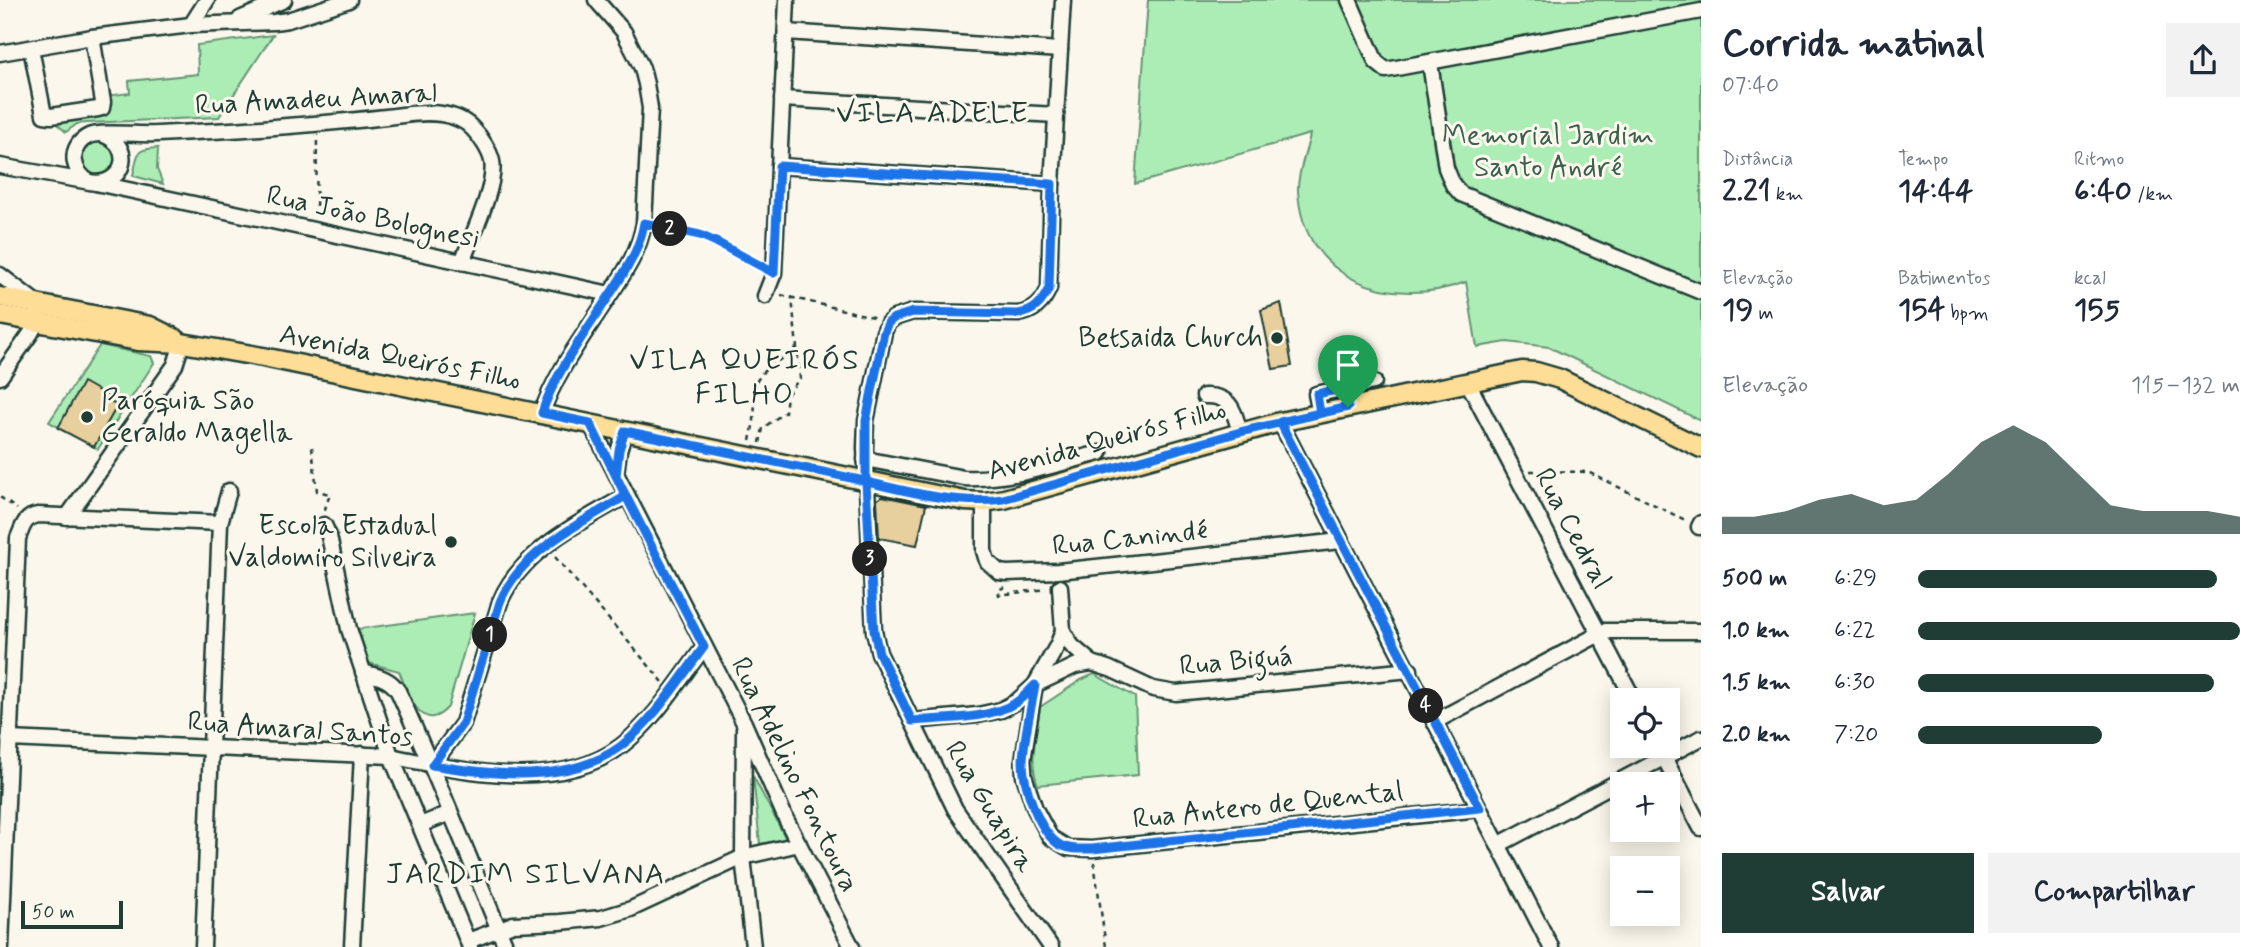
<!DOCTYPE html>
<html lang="pt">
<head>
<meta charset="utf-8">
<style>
	:root { --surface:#fff; --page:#f2f2f3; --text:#1f2937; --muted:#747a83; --accent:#1f3d34 }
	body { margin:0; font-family:Mynerve,sans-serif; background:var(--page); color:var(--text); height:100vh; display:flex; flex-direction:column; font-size:26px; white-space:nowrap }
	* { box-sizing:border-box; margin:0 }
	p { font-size:23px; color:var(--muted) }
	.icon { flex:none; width:38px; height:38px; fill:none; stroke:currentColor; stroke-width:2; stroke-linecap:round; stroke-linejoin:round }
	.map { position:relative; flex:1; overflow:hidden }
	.drawer { display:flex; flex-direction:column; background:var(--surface); width:560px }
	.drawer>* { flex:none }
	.buttons { position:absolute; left:1610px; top:688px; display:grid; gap:14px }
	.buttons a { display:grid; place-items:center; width:70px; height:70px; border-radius:0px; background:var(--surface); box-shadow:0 4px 18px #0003; font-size:35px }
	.scale { position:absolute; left:21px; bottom:18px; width:102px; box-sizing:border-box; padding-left:7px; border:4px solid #1f3d34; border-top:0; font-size:19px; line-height:24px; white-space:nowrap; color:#1f3d34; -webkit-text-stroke:5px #fbf7ec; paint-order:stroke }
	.pin { position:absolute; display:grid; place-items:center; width:60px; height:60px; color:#fff; margin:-72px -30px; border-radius:50% 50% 50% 0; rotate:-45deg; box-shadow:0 0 7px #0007 }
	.pin .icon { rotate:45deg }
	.km { position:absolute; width:35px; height:35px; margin:-18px; border-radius:50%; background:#222; color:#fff; font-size:19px; line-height:35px; text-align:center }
	.round { display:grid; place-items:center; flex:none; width:74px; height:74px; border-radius:0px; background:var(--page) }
	.head { display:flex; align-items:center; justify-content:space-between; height:119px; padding:0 21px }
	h1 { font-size:38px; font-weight:800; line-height:52px }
	.figures { display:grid; grid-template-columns:repeat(3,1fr); gap:10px; height:119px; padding:7px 21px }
	.figures div { display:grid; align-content:center }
	.figures b { font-size:30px; font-weight:800 }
	.figures small { font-size:19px; font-weight:400 }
	.figures p { font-size:19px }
	.chart { height:196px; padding:14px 21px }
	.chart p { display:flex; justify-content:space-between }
	.chart svg { width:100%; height:126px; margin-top:7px; fill:var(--accent); opacity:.7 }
	.primary-button { display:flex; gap:14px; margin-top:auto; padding:14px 21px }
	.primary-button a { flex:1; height:80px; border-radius:0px; background:var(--accent); color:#fff; font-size:28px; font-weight:800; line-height:80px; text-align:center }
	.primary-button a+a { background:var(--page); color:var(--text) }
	ul { padding:0 21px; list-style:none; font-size:23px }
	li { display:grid; grid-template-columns:112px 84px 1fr; align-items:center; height:52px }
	li i { height:18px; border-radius:9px; background:var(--accent) }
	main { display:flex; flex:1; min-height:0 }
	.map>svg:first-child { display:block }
</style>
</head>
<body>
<main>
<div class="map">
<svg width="1701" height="947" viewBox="0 0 1701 947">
	<rect width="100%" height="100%" fill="#fbf7ec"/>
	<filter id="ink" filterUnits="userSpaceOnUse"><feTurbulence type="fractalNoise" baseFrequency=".0143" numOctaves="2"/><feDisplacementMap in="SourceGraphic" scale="14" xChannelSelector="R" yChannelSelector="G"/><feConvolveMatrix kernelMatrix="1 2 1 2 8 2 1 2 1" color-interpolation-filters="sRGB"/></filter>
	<g filter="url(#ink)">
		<g fill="#acedb6" stroke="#669575" stroke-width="2">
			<path d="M1148,0h553v421l-152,-74 -42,-5 -30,5 -11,-65c-75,28 -163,-2 -168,-91 -1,-19 9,-39 12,-57l-175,50z"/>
			<path d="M273,35l-54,82 -132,6 -10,1 -11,8 -15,-13 57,-7 -2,-16 24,-3 -1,-12 69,-7 -1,-29z"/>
			<circle cx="98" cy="159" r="18"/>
			<path d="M158,148l-1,21 6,15 -29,-8 -1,-1c6,-21 0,-26 25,-27z"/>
			<path d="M100,345l51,11 3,7 -56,86 -49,-27z"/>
			<path d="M475,613l-27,94c-27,31 -41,-17 -49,-36l-30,-8 -11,-34z"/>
			<path d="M1094,674l41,23 3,78 -100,10c-10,-24 -1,-53 2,-78l41,-27z"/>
			<path d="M753,776l33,63 -26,5z"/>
		</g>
		<g fill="#e8d09e" stroke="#1f3d34" stroke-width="2">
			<path d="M1281,303l11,63 -19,3 -12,-59z"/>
			<path d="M83,382l30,17 -2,3 6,4 -23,41 -36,-19z"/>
			<path d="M882,496l44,9 -9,40 -38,-7 -2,-38z"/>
		</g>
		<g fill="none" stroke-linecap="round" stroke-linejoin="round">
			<defs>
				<g id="minor">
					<path d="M1349,0l27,62 10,8 315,-59"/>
					<path d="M240,19l44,-19"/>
					<path d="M191,25l16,-25"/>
					<path d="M786,32l274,18"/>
					<path d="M31,48l13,67 7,1 47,-7 4,-1 1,-6 -11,-65"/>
					<path d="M0,53l92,-16 99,-12 83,-3 14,-2 61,-20"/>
					<path d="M1430,63l16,105 7,17 8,9 240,98"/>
					<path d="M782,99l274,16"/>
					<path d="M0,166l96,17c30,-1 37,-37 8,-48"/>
					<path d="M779,166l273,18"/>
					<path d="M90,182c-18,-9 -23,-36 -1,-46 12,-5 52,-1 69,-2 82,-4 163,-9 245,-19 22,-3 53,-5 70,14 7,7 17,22 19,32 5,24 -21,77 -30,101"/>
					<path d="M96,183l514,111"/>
					<path d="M0,275l38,29 -1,18 -6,11 -31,44"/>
					<path d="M765,296l9,-23 13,-273"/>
					<path d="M1467,381l167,319"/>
					<path d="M1204,396c28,-1 29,14 36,36"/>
					<path d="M542,413c12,-39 45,-82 67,-117 16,-24 30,-44 35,-73l6,-115 -4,-24 -4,-16 -18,-36 -28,-32"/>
					<path d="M1320,413l-4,-19 58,-12"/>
					<path d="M1280,422l271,525"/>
					<path d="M590,423l154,300 42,96 66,128"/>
					<path d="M865,459l99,19c46,2 92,-14 136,-25"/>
					<path d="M616,474l3,-24 6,-19"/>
					<path d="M984,502v49l3,10 12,11 8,1 51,-2 283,-30"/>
					<path d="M67,517l108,-152 7,-22"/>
					<path d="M324,525l5,11 20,93 42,127 79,191"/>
					<path d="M1699,527l2,-4"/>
					<path d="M1060,587l3,44 -6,15 -22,39 -12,75 1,16 11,33 15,28 18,11 24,1 388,-40"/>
					<path d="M1063,631l9,15 20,17"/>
					<path d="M363,672c14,4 27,6 35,19 39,84 72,170 108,256"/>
					<path d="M912,721l66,-6 23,-5 15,-8 19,-17 40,-19 17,-3 18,6 43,20 23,4 234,-23"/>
					<path d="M1434,722l171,-91h96"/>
					<path d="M744,728l-1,129 10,90"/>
					<path d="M9,739l382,17c70,15 168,37 230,-10 34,-26 58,-66 83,-99"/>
					<path d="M1658,746l43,82"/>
					<path d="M432,765l31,-42 37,-121c21,-51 80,-80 126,-106"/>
					<path d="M420,825l30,-12"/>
					<path d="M1498,845l203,-107"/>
					<path d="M468,941l45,-17 47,-2 41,-4 30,-9 112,-52 56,-13"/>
					<path d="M1,947l17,-409c5,-11 6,-21 20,-23l182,8"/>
					<path d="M203,947l17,-424 9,-32"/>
					<path d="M352,947l10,-193"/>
					<path d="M1051,947l-96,-138 -76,-156 -5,-22 -9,-183 1,-27 18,-89 4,-9 6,-5 19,-6 105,2c16,-2 25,-11 31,-26l3,-104 11,-184"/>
				</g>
				<g id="major">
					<path d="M0,297l150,29 26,13"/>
					<path d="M0,315l138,26 44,2 81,14 702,144 19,1 20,-3 276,-77 242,-51 14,1 24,7 141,69"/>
				</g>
			</defs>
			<use href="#minor" stroke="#1f3d34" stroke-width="19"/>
			<use href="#major" stroke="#1f3d34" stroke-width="23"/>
			<g stroke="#1f3d34" stroke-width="2.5" stroke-dasharray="5 5" stroke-linecap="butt">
				<path d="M316,216l1,-81"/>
				<path d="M657,226l43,9 17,7 44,24"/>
				<path d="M781,295l96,23"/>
				<path d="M750,441l4,-20 2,-39 7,-10 33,-24"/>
				<path d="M760,443l3,-15 22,-16 2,-17 13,-17 -8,-80"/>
				<path d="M312,447l5,44 13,3 -6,18"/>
				<path d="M1530,471l58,1 99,49"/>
				<path d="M0,497l17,12"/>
				<path d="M555,557l108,125"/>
				<path d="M1005,587l-7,3 1,5 47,-6"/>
				<path d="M1094,862l12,85"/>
			</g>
			<use href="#minor" stroke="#fbf7ec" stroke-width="14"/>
			<use href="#major" stroke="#fedd96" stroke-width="18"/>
		</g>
	</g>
	<g fill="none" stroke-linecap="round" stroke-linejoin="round" filter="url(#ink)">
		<defs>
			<path id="route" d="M1348,407l-108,25 -237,67c-46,7 -106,-10 -152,-21 -75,-16 -150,-31 -226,-47l-6,19 -3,26 10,20c-44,26 -106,56 -126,106l-37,121 -31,42c61,10 136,20 189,-19 33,-26 58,-66 83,-99 -29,-57 -60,-114 -88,-171l-26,-53 -48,-10c11,-37 45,-83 67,-117 16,-24 30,-44 35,-73l56,12 16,7 58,31 5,-107 273,18 -3,104c-7,15 -15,24 -31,26l-105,-2 -19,6 -6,5 -4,9 -18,89v61l8,149 5,22 33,68c31,-3 76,-1 103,-18 7,-4 14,-12 20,-18 -4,25 -11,51 -12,76 0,24 16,72 37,84 11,5 21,4 32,4l388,-41 -200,-386 40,-9 -3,-19 28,-6 3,19"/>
		</defs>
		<use href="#route" stroke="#fff" stroke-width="14"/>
		<use href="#route" stroke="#1a73e8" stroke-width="9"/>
	</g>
	<g fill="#1f3d34" stroke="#fbf7ec" stroke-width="2.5">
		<circle cx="1277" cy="338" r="7"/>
		<circle cx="87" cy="417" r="7"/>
		<circle cx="451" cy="542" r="7"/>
	</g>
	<g text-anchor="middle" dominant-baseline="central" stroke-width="6" stroke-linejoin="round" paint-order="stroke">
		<g font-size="28" fill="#1f3d34" stroke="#fbf7ec">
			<text transform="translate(316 100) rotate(-3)">Rua Amadeu Amaral</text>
			<text transform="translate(373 218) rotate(12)">Rua João Bolognesi</text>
			<text transform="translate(400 358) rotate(11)">Avenida Queirós Filho</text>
			<text transform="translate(1107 441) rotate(-15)">Avenida Queirós Filho</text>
			<text transform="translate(1572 529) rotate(62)">Rua Cedral</text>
			<text transform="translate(1130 539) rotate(-6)">Rua Canindé</text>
			<text transform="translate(1236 662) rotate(-5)">Rua Biguá</text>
			<text transform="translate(300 730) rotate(4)">Rua Amaral Santos</text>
			<text transform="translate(794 775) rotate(64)">Rua Adelino Fontoura</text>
			<text transform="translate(1268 806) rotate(-6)">Rua Antero de Quental</text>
			<text transform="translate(989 807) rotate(59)">Rua Guapira</text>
		</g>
		<g font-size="28" fill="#3b604e" stroke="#fbf7ec">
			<text x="1548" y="136">Memorial Jardim<tspan x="1548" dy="32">Santo André</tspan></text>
		</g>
		<g font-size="28" fill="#1f3d34" stroke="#fbf7ec" text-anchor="end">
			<text x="1263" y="338">Betsaida Church</text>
			<text x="101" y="401" text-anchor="start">Paróquia São<tspan x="101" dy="32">Geraldo Magella</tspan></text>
			<text x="437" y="526">Escola Estadual<tspan x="437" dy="32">Valdomiro Silveira</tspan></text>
		</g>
		<g font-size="30" letter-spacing="2" fill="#1f3d34" stroke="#fbf7ec">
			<text x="933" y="113">VILA ADELE</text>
			<text x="745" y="360">VILA QUEIRÓS<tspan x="745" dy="34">FILHO</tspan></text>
			<text x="526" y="874">JARDIM SILVANA</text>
		</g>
	</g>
</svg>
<div class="buttons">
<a><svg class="icon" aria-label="locate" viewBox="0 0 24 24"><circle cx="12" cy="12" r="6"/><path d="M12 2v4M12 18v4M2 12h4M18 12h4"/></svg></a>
<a>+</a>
<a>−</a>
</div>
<div class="scale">50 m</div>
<div class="pin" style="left:1348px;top:407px;background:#1e9e55"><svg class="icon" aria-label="arrive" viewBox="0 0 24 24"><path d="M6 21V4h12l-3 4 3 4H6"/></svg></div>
<b class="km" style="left:490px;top:635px">1</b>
<b class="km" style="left:670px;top:229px">2</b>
<b class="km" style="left:870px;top:559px">3</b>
<b class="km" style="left:1426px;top:706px">4</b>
</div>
<section class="drawer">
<div class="head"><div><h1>Corrida matinal</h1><p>07:40</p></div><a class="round"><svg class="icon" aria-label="share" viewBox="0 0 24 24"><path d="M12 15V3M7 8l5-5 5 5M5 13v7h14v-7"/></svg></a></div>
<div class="figures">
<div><p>Distância</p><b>2.21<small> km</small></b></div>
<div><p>Tempo</p><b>14:44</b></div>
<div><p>Ritmo</p><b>6:40<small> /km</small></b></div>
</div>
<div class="figures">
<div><p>Elevação</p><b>19<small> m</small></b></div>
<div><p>Batimentos</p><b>154<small> bpm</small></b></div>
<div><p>kcal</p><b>155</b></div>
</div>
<div class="chart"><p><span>Elevação</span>115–132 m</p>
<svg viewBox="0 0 160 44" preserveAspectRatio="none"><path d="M0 44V38L10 38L20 36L30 32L40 30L50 34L60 32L70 23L80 12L90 6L100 12L110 23L120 34L130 36L140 36L150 36L160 38V44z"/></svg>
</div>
<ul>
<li><b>500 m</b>6:29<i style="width:93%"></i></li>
<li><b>1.0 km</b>6:22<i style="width:100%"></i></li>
<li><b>1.5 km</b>6:30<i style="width:92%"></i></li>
<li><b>2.0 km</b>7:20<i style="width:57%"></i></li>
</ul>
<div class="primary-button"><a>Salvar</a><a>Compartilhar</a></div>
</section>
</main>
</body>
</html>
